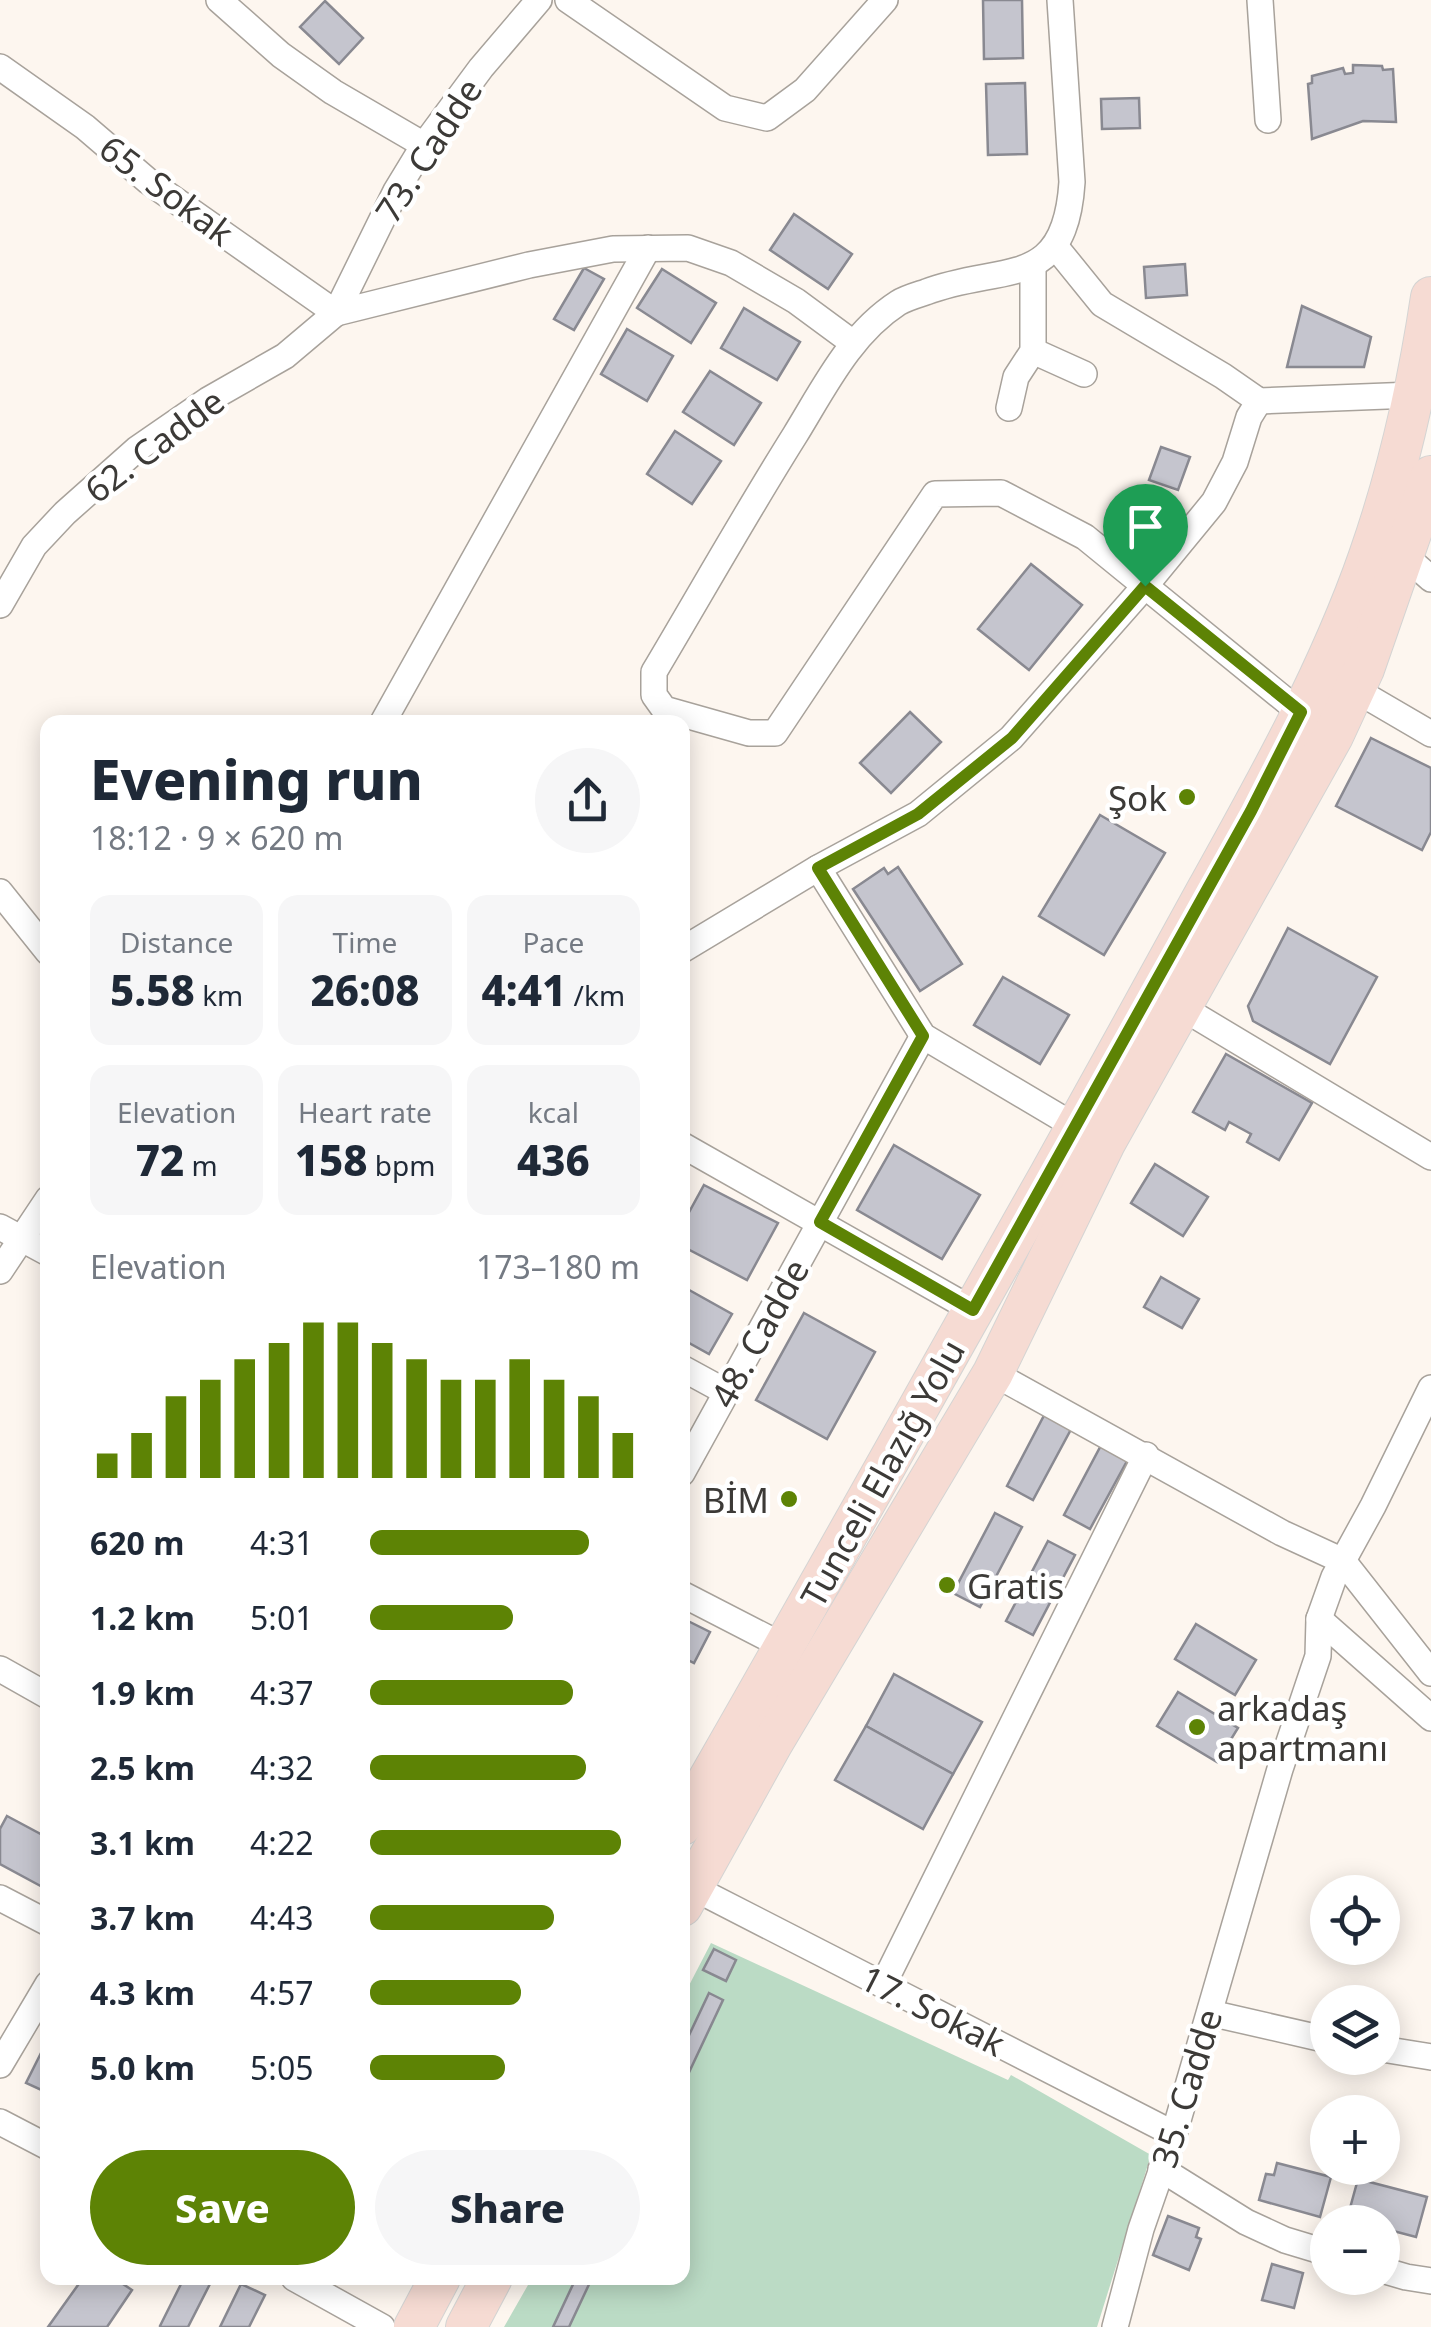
<!DOCTYPE html>
<html lang="en">
<head>
<meta charset="utf-8">
<style>
	:root { --surface:#fff; --page:#f6f6f7; --text:#1f2937; --muted:#747a83; --accent:#5d8305 }
	body { margin:0; font-family:"Noto Sans",sans-serif; background:var(--page); color:var(--text); height:100vh; display:flex; flex-direction:column; font-size:38px; white-space:nowrap }
	* { box-sizing:border-box; margin:0 }
	p { font-size:32px; color:var(--muted) }
	.icon { flex:none; width:55px; height:55px; fill:none; stroke:currentColor; stroke-width:2; stroke-linecap:round; stroke-linejoin:round }
	.map { position:relative; flex:1; overflow:hidden }
	.panel { position:absolute; left:40px; top:715px; width:650px; height:1570px; display:flex; flex-direction:column; background:var(--surface); border-radius:20px; box-shadow:0 5px 25px #0003 }
	.panel>* { flex:none }
	.controls { position:absolute; left:1310px; top:1875px; display:grid; gap:20px }
	.controls a { display:grid; place-items:center; width:90px; height:90px; border-radius:50%; background:var(--surface); box-shadow:0 5px 25px #0003; font-size:50px }
	.pin { position:absolute; display:grid; place-items:center; width:85px; height:85px; color:#fff; margin:-102px -42px; border-radius:50% 50% 50% 0; rotate:-45deg; box-shadow:0 0 10px #0007 }
	.pin .icon { rotate:45deg }
	.round { display:grid; place-items:center; flex:none; width:105px; height:105px; border-radius:52px; background:var(--page) }
	.head { display:flex; align-items:center; justify-content:space-between; height:170px; padding:0 50px }
	h1 { font-size:55px; font-weight:800; line-height:75px }
	.figures { display:grid; grid-template-columns:repeat(3,1fr); gap:15px; height:170px; padding:10px 50px }
	.figures div { display:grid; align-content:center; border-radius:20px; background:var(--page); text-align:center }
	.figures b { font-size:42px; font-weight:800 }
	.figures small { font-size:28px; font-weight:400 }
	.figures p { font-size:28px }
	.chart { height:280px; padding:20px 50px }
	.chart p { display:flex; justify-content:space-between }
	.chart svg { width:100%; height:180px; margin-top:10px; stroke:var(--accent); stroke-width:6 }
	.button { display:flex; gap:20px; margin-top:auto; padding:20px 50px }
	.button a { flex:1; height:115px; border-radius:60px; background:var(--accent); color:#fff; font-size:40px; font-weight:800; line-height:115px; text-align:center }
	.button a+a { background:var(--page); color:var(--text) }
	ul { padding:0 50px; list-style:none; font-size:32px }
	li { display:grid; grid-template-columns:160px 120px 1fr; align-items:center; height:75px }
	li i { height:25px; border-radius:12px; background:var(--accent) }
	.map>svg:first-child { display:block }
</style>
</head>
<body>
<div class="map">
<svg width="1431" height="2327" viewBox="0 0 1431 2327">
	<rect width="100%" height="100%" fill="#fdf6ef"/>
	<path fill="#bbdbc5" d="M711,1943l297,137 3,-5 140,80 -54,172h-593l28,-49h150l1,-281z"/>
	<g fill="#c5c5ce" stroke="#898991" stroke-width="2.5">
		<path d="M983,0h39l1,58 -39,1z"/>
		<path d="M325,1l38,37 -24,26 -39,-37z"/>
		<path d="M1353,65l29,1 1,4 10,-1 3,53 -33,-1 -51,18 -4,-55 4,-1v-7l31,-8 2,6 8,-1z"/>
		<path d="M1025,83l2,71 -39,1 -2,-71z"/>
		<path d="M1139,98l1,30 -38,1 -1,-30z"/>
		<path d="M794,214l58,40 -24,35 -58,-39z"/>
		<path d="M1185,264l2,31 -41,3 -2,-31z"/>
		<path d="M584,268l20,11 -30,51 -20,-11z"/>
		<path d="M662,269l54,34 -25,40 -54,-35z"/>
		<path d="M1302,306l69,31 -7,30h-77z"/>
		<path d="M744,308l56,34 -23,38 -56,-32z"/>
		<path d="M627,329l46,27 -26,45 -46,-27z"/>
		<path d="M710,371l51,32 -27,42 -51,-33z"/>
		<path d="M675,431l46,30 -29,43 -45,-30z"/>
		<path d="M1161,447l29,10 -12,33 -29,-10z"/>
		<path d="M1031,564l51,41 -53,65 -51,-41z"/>
		<path d="M910,712l31,30 -50,51 -31,-30z"/>
		<path d="M1371,738l60,30v64l-9,18 -86,-44z"/>
		<path d="M1100,815l65,38 -61,102 -65,-39z"/>
		<path d="M898,867l64,97 -42,27 -67,-102 31,-21 4,6z"/>
		<path d="M1288,928l89,49 -47,87 -77,-43 -5,-15z"/>
		<path d="M1003,977l66,38 -29,49 -66,-39z"/>
		<path d="M1226,1054l86,49 -33,57 -32,-18 4,-8 -22,-12 -4,8 -32,-18z"/>
		<path d="M894,1145l86,50 -38,64 -85,-49z"/>
		<path d="M1155,1164l53,33 -25,39 -52,-33z"/>
		<path d="M704,1185l74,38 -31,57 -65,-34v-21z"/>
		<path d="M1161,1277l38,22 -17,29 -38,-21z"/>
		<path d="M682,1286l50,28 -23,40 -27,-15z"/>
		<path d="M804,1313l71,39 -48,87 -71,-39z"/>
		<path d="M1049,1406l27,14 -43,80 -26,-14z"/>
		<path d="M1106,1436l27,14 -43,79 -26,-14z"/>
		<path d="M995,1513l27,14 -42,80 -27,-14z"/>
		<path d="M1048,1541l27,14 -42,80 -27,-14z"/>
		<path d="M682,1618l28,14 -16,31 -12,-6z"/>
		<path d="M1196,1624l60,36 -21,35 -60,-36z"/>
		<path d="M894,1674l88,48 -29,52 -87,-48z"/>
		<path d="M1178,1692l60,36 -21,34 -60,-36z"/>
		<path d="M866,1726l87,48 -30,55 -88,-49z"/>
		<path d="M7,1816l41,22v52l-48,-26v-35z"/>
		<path d="M714,1949l22,11 -10,21 -23,-11z"/>
		<path d="M709,1993l14,7 -39,83 -2,-33z"/>
		<path d="M48,2039v54l-22,-10z"/>
		<path d="M1277,2163l54,14 -11,40 -61,-17 7,-26 8,1z"/>
		<path d="M1358,2179l69,18 -11,40 -34,-9v-6h-22l-13,-3z"/>
		<path d="M1168,2216l31,12 -3,9 5,2 -12,31 -36,-15z"/>
		<path d="M1272,2264l31,9 -9,35 -32,-8z"/>
		<path d="M83,2278h31l18,12 -25,37h-59z"/>
		<path d="M184,2278h29l-25,49h-27l-1,-1z"/>
		<path d="M576,2278h16l-23,49h-16z"/>
		<path d="M241,2284l24,11 -16,32h-29z"/>
	</g>
	<g fill="none" stroke-linecap="round" stroke-linejoin="round">
		<defs>
			<g id="minor">
				<path d="M219,0l62,55 52,37 91,53"/>
				<path d="M568,0l157,108 42,10 38,-28 80,-90"/>
				<path d="M1060,0l12,182c-7,110 -69,81 -146,110 -9,3 -20,6 -28,11 -48,31 -74,85 -103,132 -49,78 -94,158 -141,237v23l10,14 85,24h26l160,-239 66,-1 84,44 216,176"/>
				<path d="M1260,0l8,120"/>
				<path d="M0,67l85,60 63,54 188,132"/>
				<path d="M1055,246l47,58 121,72 36,25 154,-6"/>
				<path d="M336,313l193,-48 84,-16 75,-1 43,15 65,38 57,42"/>
				<path d="M1033,351l51,23"/>
				<path d="M1009,408l7,-31 17,-26v-86"/>
				<path d="M1404,555l27,24"/>
				<path d="M0,605l34,-59 31,-33 72,-64 71,-49 77,-44 51,-43 60,-122 28,-46 57,-77 58,-68"/>
				<path d="M1354,689l77,45"/>
				<path d="M383,722l265,-474"/>
				<path d="M818,868l105,168 165,98"/>
				<path d="M0,892l48,60"/>
				<path d="M682,950l136,-82 100,-54 93,-76 134,-152 69,-84 21,-40 14,-45 10,-16"/>
				<path d="M1181,1007l250,150"/>
				<path d="M682,1145l291,165"/>
				<path d="M0,1227l48,26"/>
				<path d="M0,1271l48,-72"/>
				<path d="M682,1368l44,24"/>
				<path d="M993,1373l289,160 61,28 88,112"/>
				<path d="M682,1473l241,-437"/>
				<path d="M682,1594l103,53"/>
				<path d="M1319,1619l112,99"/>
				<path d="M0,1669l48,27"/>
				<path d="M692,1887l482,247"/>
				<path d="M0,1898l48,25"/>
				<path d="M883,1985l263,-530"/>
				<path d="M1210,2013l118,27"/>
				<path d="M1382,2049l49,8"/>
				<path d="M0,2065l48,-81"/>
				<path d="M0,2122l48,25"/>
				<path d="M1161,2169l85,53 39,18 43,13"/>
				<path d="M1382,2270l24,7 25,4"/>
				<path d="M294,2278l88,49"/>
				<path d="M1115,2327l26,-98 33,-95 106,-365 38,-113 1,-37 15,-42 39,-71 58,-118"/>
			</g>
			<g id="primary">
				<path d="M682,1825c125,-216 245,-434 368,-651 53,-95 106,-191 158,-286 59,-106 121,-217 161,-332 29,-83 49,-172 62,-259"/>
				<path d="M682,1906l90,-162 221,-371 112,-230 228,-407 31,-67 67,-193"/>
				<path d="M414,2327l26,-49"/>
				<path d="M466,2327l26,-49"/>
			</g>
		</defs>
		<use href="#minor" stroke="#a8a29b" stroke-width="28"/>
		<use href="#primary" stroke="#d4d4d3" stroke-width="42"/>
		<use href="#minor" stroke="#fff" stroke-width="25"/>
		<use href="#primary" stroke="#f6dbd3" stroke-width="40"/>
	</g>
	<g fill="none" stroke-linecap="round" stroke-linejoin="round">
		<defs>
			<path id="route" d="M1145,586l156,126 -50,99 -278,499 -153,-88 103,-186 -105,-168 100,-54 94,-76z"/>
		</defs>
		<use href="#route" stroke="#fff" stroke-width="20"/>
		<use href="#route" stroke="#5d8305" stroke-width="12"/>
	</g>
	<g fill="#5d8305" stroke="#fff" stroke-width="4">
		<circle cx="1187" cy="797" r="10"/>
		<circle cx="789" cy="1499" r="10"/>
		<circle cx="947" cy="1585" r="10"/>
		<circle cx="1197" cy="1727" r="10"/>
	</g>
	<g text-anchor="middle" dominant-baseline="central" stroke-width="9" stroke-linejoin="round" paint-order="stroke">
		<g font-size="35" fill="#3c3a37" stroke="#fff">
			<text transform="translate(428 150) rotate(-57)">73. Cadde</text>
			<text transform="translate(167 190) rotate(37)">65. Sokak</text>
			<text transform="translate(154 445) rotate(-37)">62. Cadde</text>
			<text transform="translate(759 1333) rotate(-61)">48. Cadde</text>
			<text transform="translate(882 1473) rotate(-61)">Tunceli Elazığ Yolu</text>
			<text transform="translate(933 2010) rotate(27)">17. Sokak</text>
			<text transform="translate(1186 2088) rotate(-73)">35. Cadde</text>
		</g>
		<g font-size="35" fill="#3c3a37" stroke="#fff" text-anchor="end">
			<text x="1167" y="797">Şok</text>
			<text x="769" y="1499">BİM</text>
			<text x="967" y="1585" text-anchor="start">Gratis</text>
			<text x="1217" y="1707" text-anchor="start">arkadaş<tspan x="1217" dy="40">apartmanı</tspan></text>
		</g>
	</g>
</svg>
<div class="controls">
<a><svg class="icon" aria-label="locate" viewBox="0 0 24 24"><circle cx="12" cy="12" r="6"/><path d="M12 2v4M12 18v4M2 12h4M18 12h4"/></svg></a>
<a><svg class="icon" aria-label="layers" viewBox="0 0 24 24"><path d="M12 4l9 5-9 5-9-5zM3 14l9 5 9-5"/></svg></a>
<a>+</a>
<a>−</a>
</div>
<div class="pin" style="left:1145px;top:586px;background:#1e9e55"><svg class="icon" aria-label="arrive" viewBox="0 0 24 24"><path d="M6 21V4h12l-3 4 3 4H6"/></svg></div>
<section class="panel">
<div class="head"><div><h1>Evening run</h1><p>18:12 · 9 × 620 m</p></div><a class="round"><svg class="icon" aria-label="share" viewBox="0 0 24 24"><path d="M12 15V3M7 8l5-5 5 5M5 13v7h14v-7"/></svg></a></div>
<div class="figures">
<div><p>Distance</p><b>5.58<small> km</small></b></div>
<div><p>Time</p><b>26:08</b></div>
<div><p>Pace</p><b>4:41<small> /km</small></b></div>
</div>
<div class="figures">
<div><p>Elevation</p><b>72<small> m</small></b></div>
<div><p>Heart rate</p><b>158<small> bpm</small></b></div>
<div><p>kcal</p><b>436</b></div>
</div>
<div class="chart"><p><span>Elevation</span>173–180 m</p>
<svg viewBox="0 0 160 44" preserveAspectRatio="none"><path d="M5 44V38M15 44V33M25 44V24M35 44V20M45 44V15M55 44V11M65 44V6M75 44V6M85 44V11M95 44V15M105 44V20M115 44V20M125 44V15M135 44V20M145 44V24M155 44V33"/></svg>
</div>
<ul>
<li><b>620 m</b>4:31<i style="width:81%"></i></li>
<li><b>1.2 km</b>5:01<i style="width:53%"></i></li>
<li><b>1.9 km</b>4:37<i style="width:75%"></i></li>
<li><b>2.5 km</b>4:32<i style="width:80%"></i></li>
<li><b>3.1 km</b>4:22<i style="width:93%"></i></li>
<li><b>3.7 km</b>4:43<i style="width:68%"></i></li>
<li><b>4.3 km</b>4:57<i style="width:56%"></i></li>
<li><b>5.0 km</b>5:05<i style="width:50%"></i></li>
</ul>
<div class="button"><a>Save</a><a>Share</a></div>
</section>
</div>
</body>
</html>
